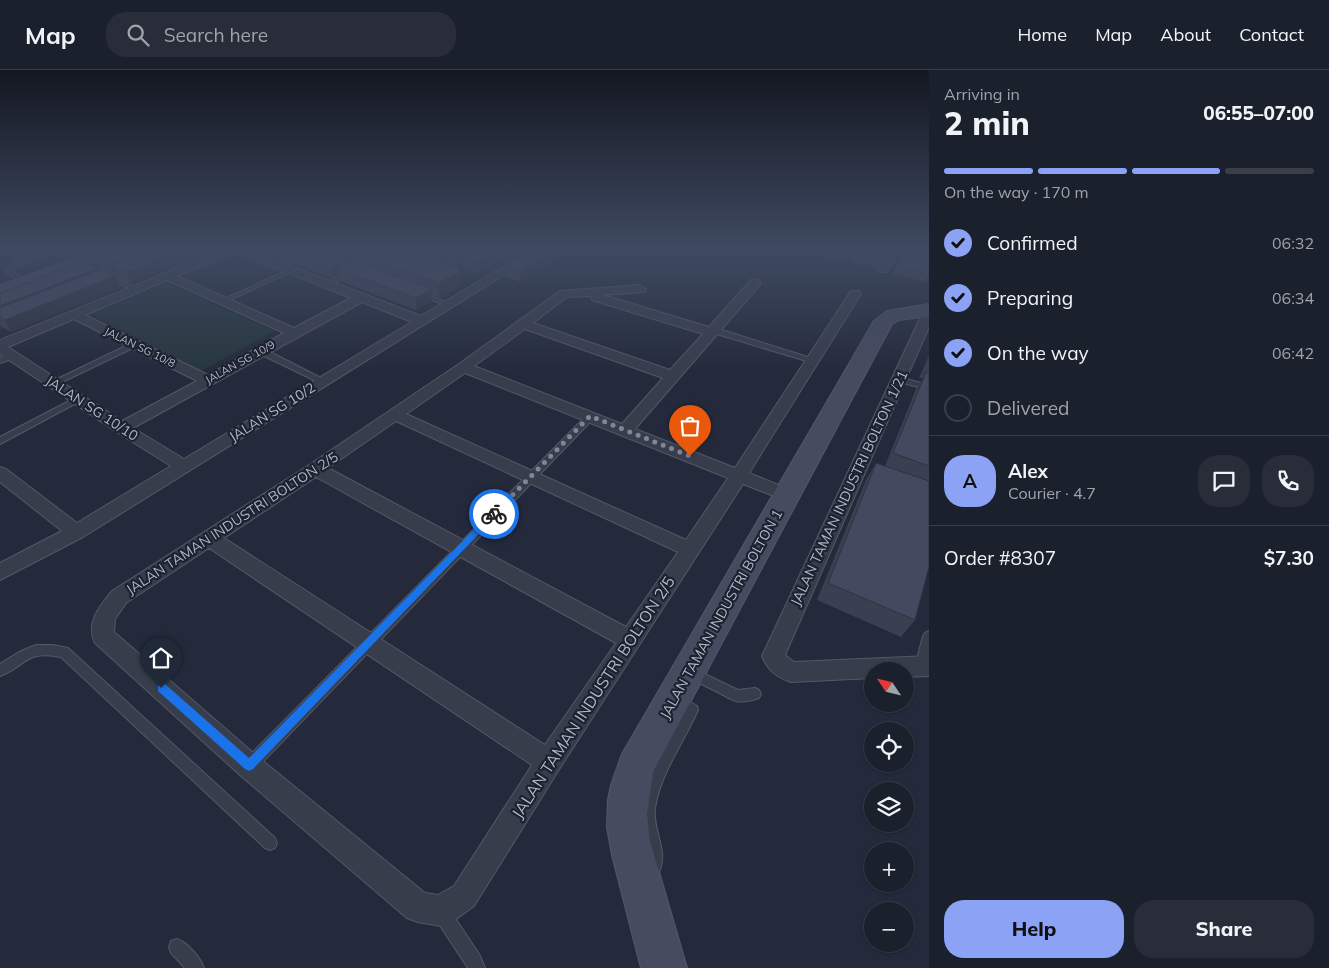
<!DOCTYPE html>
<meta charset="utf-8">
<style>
:root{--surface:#1b202d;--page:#282d39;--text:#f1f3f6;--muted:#a0a3aa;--line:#393e49;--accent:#8ba2f5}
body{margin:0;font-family:Mulish,sans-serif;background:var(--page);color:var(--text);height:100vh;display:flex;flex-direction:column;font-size:19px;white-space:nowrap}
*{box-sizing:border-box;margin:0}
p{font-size:16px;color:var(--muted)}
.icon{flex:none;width:28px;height:28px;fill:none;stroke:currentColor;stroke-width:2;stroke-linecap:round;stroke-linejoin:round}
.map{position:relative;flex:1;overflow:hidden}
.drawer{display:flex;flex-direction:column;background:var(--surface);width:400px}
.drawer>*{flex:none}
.needle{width:32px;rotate:305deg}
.fabs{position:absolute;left:864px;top:592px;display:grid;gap:10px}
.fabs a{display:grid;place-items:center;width:50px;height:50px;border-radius:50%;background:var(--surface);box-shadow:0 1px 4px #0004,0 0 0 1px var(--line);font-size:25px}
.pin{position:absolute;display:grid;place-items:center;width:42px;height:42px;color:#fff;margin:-51px -21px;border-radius:50% 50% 50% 0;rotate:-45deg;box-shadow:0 0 5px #0007}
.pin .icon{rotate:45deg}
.courier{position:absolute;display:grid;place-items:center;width:50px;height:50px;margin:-25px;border:4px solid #1a73e8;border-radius:50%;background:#fff;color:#222;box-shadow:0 1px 6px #0007}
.summary em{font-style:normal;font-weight:800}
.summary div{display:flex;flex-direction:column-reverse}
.summary{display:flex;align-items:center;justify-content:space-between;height:85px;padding:0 15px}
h1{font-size:32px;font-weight:800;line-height:38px}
.bar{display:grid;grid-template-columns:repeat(4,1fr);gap:8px 5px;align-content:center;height:60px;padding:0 15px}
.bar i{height:6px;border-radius:4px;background:var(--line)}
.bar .on{background:var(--accent)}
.bar p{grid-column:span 4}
.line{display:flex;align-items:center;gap:12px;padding:0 15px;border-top:1px solid var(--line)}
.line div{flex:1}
.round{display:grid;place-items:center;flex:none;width:52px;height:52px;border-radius:20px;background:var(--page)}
ol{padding:0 15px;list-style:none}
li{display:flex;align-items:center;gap:15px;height:55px}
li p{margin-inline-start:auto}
li .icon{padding:5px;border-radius:50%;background:var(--accent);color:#111;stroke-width:4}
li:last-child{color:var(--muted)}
li i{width:28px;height:28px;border:2px solid var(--line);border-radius:50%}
.primary-button{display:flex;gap:10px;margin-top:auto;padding:10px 15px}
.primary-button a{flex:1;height:58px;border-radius:20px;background:var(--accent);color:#111;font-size:20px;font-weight:800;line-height:58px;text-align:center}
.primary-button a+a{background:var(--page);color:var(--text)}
header{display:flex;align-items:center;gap:30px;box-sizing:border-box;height:70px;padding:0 25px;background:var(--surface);border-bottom:1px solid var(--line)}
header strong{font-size:24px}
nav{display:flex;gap:28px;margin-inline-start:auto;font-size:18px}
.search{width:350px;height:45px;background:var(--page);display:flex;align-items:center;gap:12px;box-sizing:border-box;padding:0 18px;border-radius:20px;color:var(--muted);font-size:19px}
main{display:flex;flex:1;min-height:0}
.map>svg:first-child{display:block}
.green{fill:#26363d}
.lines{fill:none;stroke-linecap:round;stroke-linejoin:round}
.lane-casing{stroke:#535867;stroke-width:2}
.street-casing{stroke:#535867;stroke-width:2}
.secondary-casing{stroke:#535867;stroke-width:2}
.lane{fill:#383d4c;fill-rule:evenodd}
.street{fill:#383d4c;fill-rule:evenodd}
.secondary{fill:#464b5f;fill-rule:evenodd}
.wall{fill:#3a3f51}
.shaded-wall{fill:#2f3342}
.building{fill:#43495e;stroke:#2f3342}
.route{fill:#1a73e8}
.done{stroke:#818696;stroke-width:5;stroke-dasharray:0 9}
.labels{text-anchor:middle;stroke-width:4.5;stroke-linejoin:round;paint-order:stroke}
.far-street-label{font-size:11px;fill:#b3b8c7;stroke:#1d2231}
.street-label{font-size:14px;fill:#b3b8c7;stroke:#1d2231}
.near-street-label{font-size:16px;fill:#b3b8c7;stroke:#1d2231}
</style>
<header>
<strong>Map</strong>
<div class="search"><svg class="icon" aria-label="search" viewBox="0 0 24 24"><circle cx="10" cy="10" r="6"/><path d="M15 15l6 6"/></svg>Search here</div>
<nav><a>Home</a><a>Map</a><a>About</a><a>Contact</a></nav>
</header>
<main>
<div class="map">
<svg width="929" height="898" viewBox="0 0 929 898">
<rect width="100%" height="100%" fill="#242a3c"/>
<path class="green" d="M165,213L275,261L201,301L91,244Z"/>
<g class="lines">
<defs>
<path id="lane" d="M22,178H28L18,192L61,178H69L14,197L12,201L28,211V213L26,214L5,202Z
M509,178H518L535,184L532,186Z
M301,183L306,184L280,196L275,195Z
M290,199L295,200L225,232L220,231Z
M351,199L354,201L353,202L329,215L324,214Z
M106,204L137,218L138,219L133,220L104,207V205Z
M418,223H422L451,234L446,235L418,225Z
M710,258H716L817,290L813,292H810L710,262Z
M132,273L139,275L56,315H50L49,313Z
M258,279H264L327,311L326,313H320L258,283Z
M11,284H14V288L0,293V288Z
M896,307H899L929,315V320L896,311Z
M75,328H81L82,330L0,374V367Z
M590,344L594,347L593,349L254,701L249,703L244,701L242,696L244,691L587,345Z
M929,561V590L925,601L921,602L917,601L915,597L923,566L925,563Z
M36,575H53L68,578L275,768L277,773L275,778L270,780L265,778L61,587C24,580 27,596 0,606V594L19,582Z
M692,598L738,620L755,618L759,620L761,624L759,628C752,631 740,633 733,630L688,607L686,603L688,599Z
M676,624L697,636L698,640C684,672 661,702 655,738C652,760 669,780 659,802L648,807L643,804L640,799L643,794L647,792V789C647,774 641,761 640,746C639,715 669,669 684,642L671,634L670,630L671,626Z
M441,834L447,836L479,884L485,898H468L435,848L433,842L435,836Z
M177,869C188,873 200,887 204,898H185L171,883L169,877L171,871Z"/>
<path id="street" d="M227,178H244L421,246L535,178H547L83,467L0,510V493L62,461L0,412V397L6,399L77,453L171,396L115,361L0,284V270ZM236,182L351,228L294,258L177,206ZM167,210L284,263L208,305L85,245ZM362,232L412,252L184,389L133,358ZM74,249L197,311L122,351L8,277Z
M443,178H456L426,196L422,197L416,194Z
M795,178H809L808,180L800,181Z
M890,178H900L887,202H879L877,200Z
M755,209L759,210L761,213L759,216L635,359L735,398L851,221H859L861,224L749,403L793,421L796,425L793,429L787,431L743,414L558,701L474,836L452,852L441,856L418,852L407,848L240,705L95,573C85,553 100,536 112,521L309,395L459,294L560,221L640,215L646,219L644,222L603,225L709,257L751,210ZM591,226L592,230L703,264L670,300L533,253L567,227ZM525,259L663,308L622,354L474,296ZM465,303L728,408L686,470L406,344ZM396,351L678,482L626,557L328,398ZM316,407L616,573L545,675L224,468ZM209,478L532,695L454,816L438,825L425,823L258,687L114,562L115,549L126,533Z
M929,238V257L785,585L794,592L929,586V606L905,607V601H872V608L791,612C776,607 768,600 762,586L923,242Z"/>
<path id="secondary" d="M105,178H128L126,181L0,226V215Z
M929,234V246L899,250L892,254L653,702L647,744L650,771L687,898H641L612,785L607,757L608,730L611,715L622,684L874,251L887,241Z"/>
</defs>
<use href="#lane" class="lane-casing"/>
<use href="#street" class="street-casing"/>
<use href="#secondary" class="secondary-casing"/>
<use href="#lane" class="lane"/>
<use href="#street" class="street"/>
<use href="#secondary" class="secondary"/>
</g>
<path class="wall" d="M32,178H55L39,183L33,181Z
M252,178H396L442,193V182L450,178H516L515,181L479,204L463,200V195L457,198L462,200V215L439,229L432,226V231L416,240L340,211L339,205L333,208L290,192V188L285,190Z
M536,178H570V179L520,212L506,207L507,196Z
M817,178H851L842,191L814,184Z
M890,178L879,198L850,191L853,184Z
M215,179L130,214L116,207L120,218L11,262L0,256V223L99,198V200L95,188Z
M896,197L929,204L925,212L892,204Z
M929,285V497L915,550L901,567L817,530L866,410L876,393L885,396L916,319L923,308H919Z"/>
<path class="shaded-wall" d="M37,178H55L39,183Z
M152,178H184L111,195L115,205L114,206L109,194Z
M187,178H214L215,179L130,214L126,202Z
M285,178H301L288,181L290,188L285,190L282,179Z
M345,178H367L346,180L349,200L338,199L339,205L333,208L331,197L343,191L341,179Z
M473,178H492L463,188V195L457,198V187Z
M503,178H516L515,181L479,204V193Z
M556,178H570V179L520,212L521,200Z
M849,178H851L842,191L845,183Z
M889,178H890L879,198L882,190Z
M99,198L103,210L0,247V236Z
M462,200V215L439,229V213Z
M115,206L120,218L11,262L5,250Z
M432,219V231L416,240V228Z"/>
<path class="building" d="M122,178H152L109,194L95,188Z
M157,178H187L126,202L111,195Z
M295,178H317L348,189L331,197L288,181Z
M351,178H396L462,200L439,213L346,180Z
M450,178H473L457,187L442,182Z
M480,178H503L479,193L463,188Z
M536,178H556L521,200L507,196Z
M823,178H849L845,183Z
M857,178H889L882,190L853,184Z
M906,178H929V204L896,197Z
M355,191L432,219L416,228L338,199Z
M85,192L99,198L0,236V223Z
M101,199L115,206L5,250L0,247V238Z
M926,302L929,303V396L893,383Z
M876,393L929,411V497L915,550L828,513Z"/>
<linearGradient id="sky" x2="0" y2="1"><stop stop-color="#141721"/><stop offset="0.59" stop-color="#3f4a61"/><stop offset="1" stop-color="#3f4a61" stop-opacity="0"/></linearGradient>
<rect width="929" height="304" fill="url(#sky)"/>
<path class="route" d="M491,442H496L498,444L253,699L249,701L245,699L158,621V614H165L249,688Z"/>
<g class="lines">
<path class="done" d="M494,444L590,346L690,386"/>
</g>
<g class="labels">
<g class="far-street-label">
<text transform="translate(140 277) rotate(26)" y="4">JALAN SG 10/8</text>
<text transform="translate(240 292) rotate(-29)" y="4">JALAN SG 10/9</text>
</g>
<g class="street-label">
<text transform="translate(92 338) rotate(33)" y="5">JALAN SG 10/10</text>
<text transform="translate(272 342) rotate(-32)" y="5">JALAN SG 10/2</text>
<text transform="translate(849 418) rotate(-65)" y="5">JALAN TAMAN INDUSTRI BOLTON 1/21</text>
<text transform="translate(232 453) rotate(-33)" y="5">JALAN TAMAN INDUSTRI BOLTON 2/5</text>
<text transform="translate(721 544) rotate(-61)" y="5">JALAN TAMAN INDUSTRI BOLTON 1</text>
</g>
<g class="near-street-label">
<text transform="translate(593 627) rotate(-57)" y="6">JALAN TAMAN INDUSTRI BOLTON 2/5</text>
</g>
</g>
</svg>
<div class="fabs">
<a><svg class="needle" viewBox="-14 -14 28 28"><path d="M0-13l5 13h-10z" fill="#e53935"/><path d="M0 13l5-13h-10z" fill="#a0a3aa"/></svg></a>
<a><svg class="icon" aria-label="locate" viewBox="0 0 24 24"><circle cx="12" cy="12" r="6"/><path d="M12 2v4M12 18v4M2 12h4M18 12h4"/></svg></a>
<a><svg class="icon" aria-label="layers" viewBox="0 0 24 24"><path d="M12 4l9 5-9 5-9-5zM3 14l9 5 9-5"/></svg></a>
<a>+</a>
<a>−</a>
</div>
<div class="pin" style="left:690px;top:386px;background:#ea580c"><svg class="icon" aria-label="bag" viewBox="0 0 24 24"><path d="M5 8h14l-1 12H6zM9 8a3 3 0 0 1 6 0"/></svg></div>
<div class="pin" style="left:161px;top:618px;background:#1f2937"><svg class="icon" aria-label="home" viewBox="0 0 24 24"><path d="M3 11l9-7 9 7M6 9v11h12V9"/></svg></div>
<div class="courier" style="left:494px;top:444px"><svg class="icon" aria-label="bike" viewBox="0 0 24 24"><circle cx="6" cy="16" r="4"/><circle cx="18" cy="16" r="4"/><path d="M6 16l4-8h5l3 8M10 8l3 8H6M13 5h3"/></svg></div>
</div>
<section class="drawer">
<div class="summary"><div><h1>2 min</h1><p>Arriving in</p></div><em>06:55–07:00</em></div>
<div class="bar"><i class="on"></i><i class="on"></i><i class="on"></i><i></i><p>On the way · 170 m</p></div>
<ol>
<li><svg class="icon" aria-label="check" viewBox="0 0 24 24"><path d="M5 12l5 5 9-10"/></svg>Confirmed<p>06:32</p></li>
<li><svg class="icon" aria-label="check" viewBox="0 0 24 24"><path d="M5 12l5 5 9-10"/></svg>Preparing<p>06:34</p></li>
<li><svg class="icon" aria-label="check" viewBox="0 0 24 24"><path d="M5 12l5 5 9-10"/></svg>On the way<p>06:42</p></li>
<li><i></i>Delivered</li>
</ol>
<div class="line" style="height:90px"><b class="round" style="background:var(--accent);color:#111">A</b><div><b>Alex</b><p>Courier · 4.7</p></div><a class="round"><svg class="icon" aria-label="chat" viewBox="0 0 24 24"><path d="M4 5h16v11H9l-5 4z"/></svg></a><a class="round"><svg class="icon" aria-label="phone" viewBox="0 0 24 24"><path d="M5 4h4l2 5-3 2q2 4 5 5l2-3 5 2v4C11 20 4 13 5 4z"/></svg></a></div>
<div class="line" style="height:65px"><div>Order #8307</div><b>$7.30</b></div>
<div class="primary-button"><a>Help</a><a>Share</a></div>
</section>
</main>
